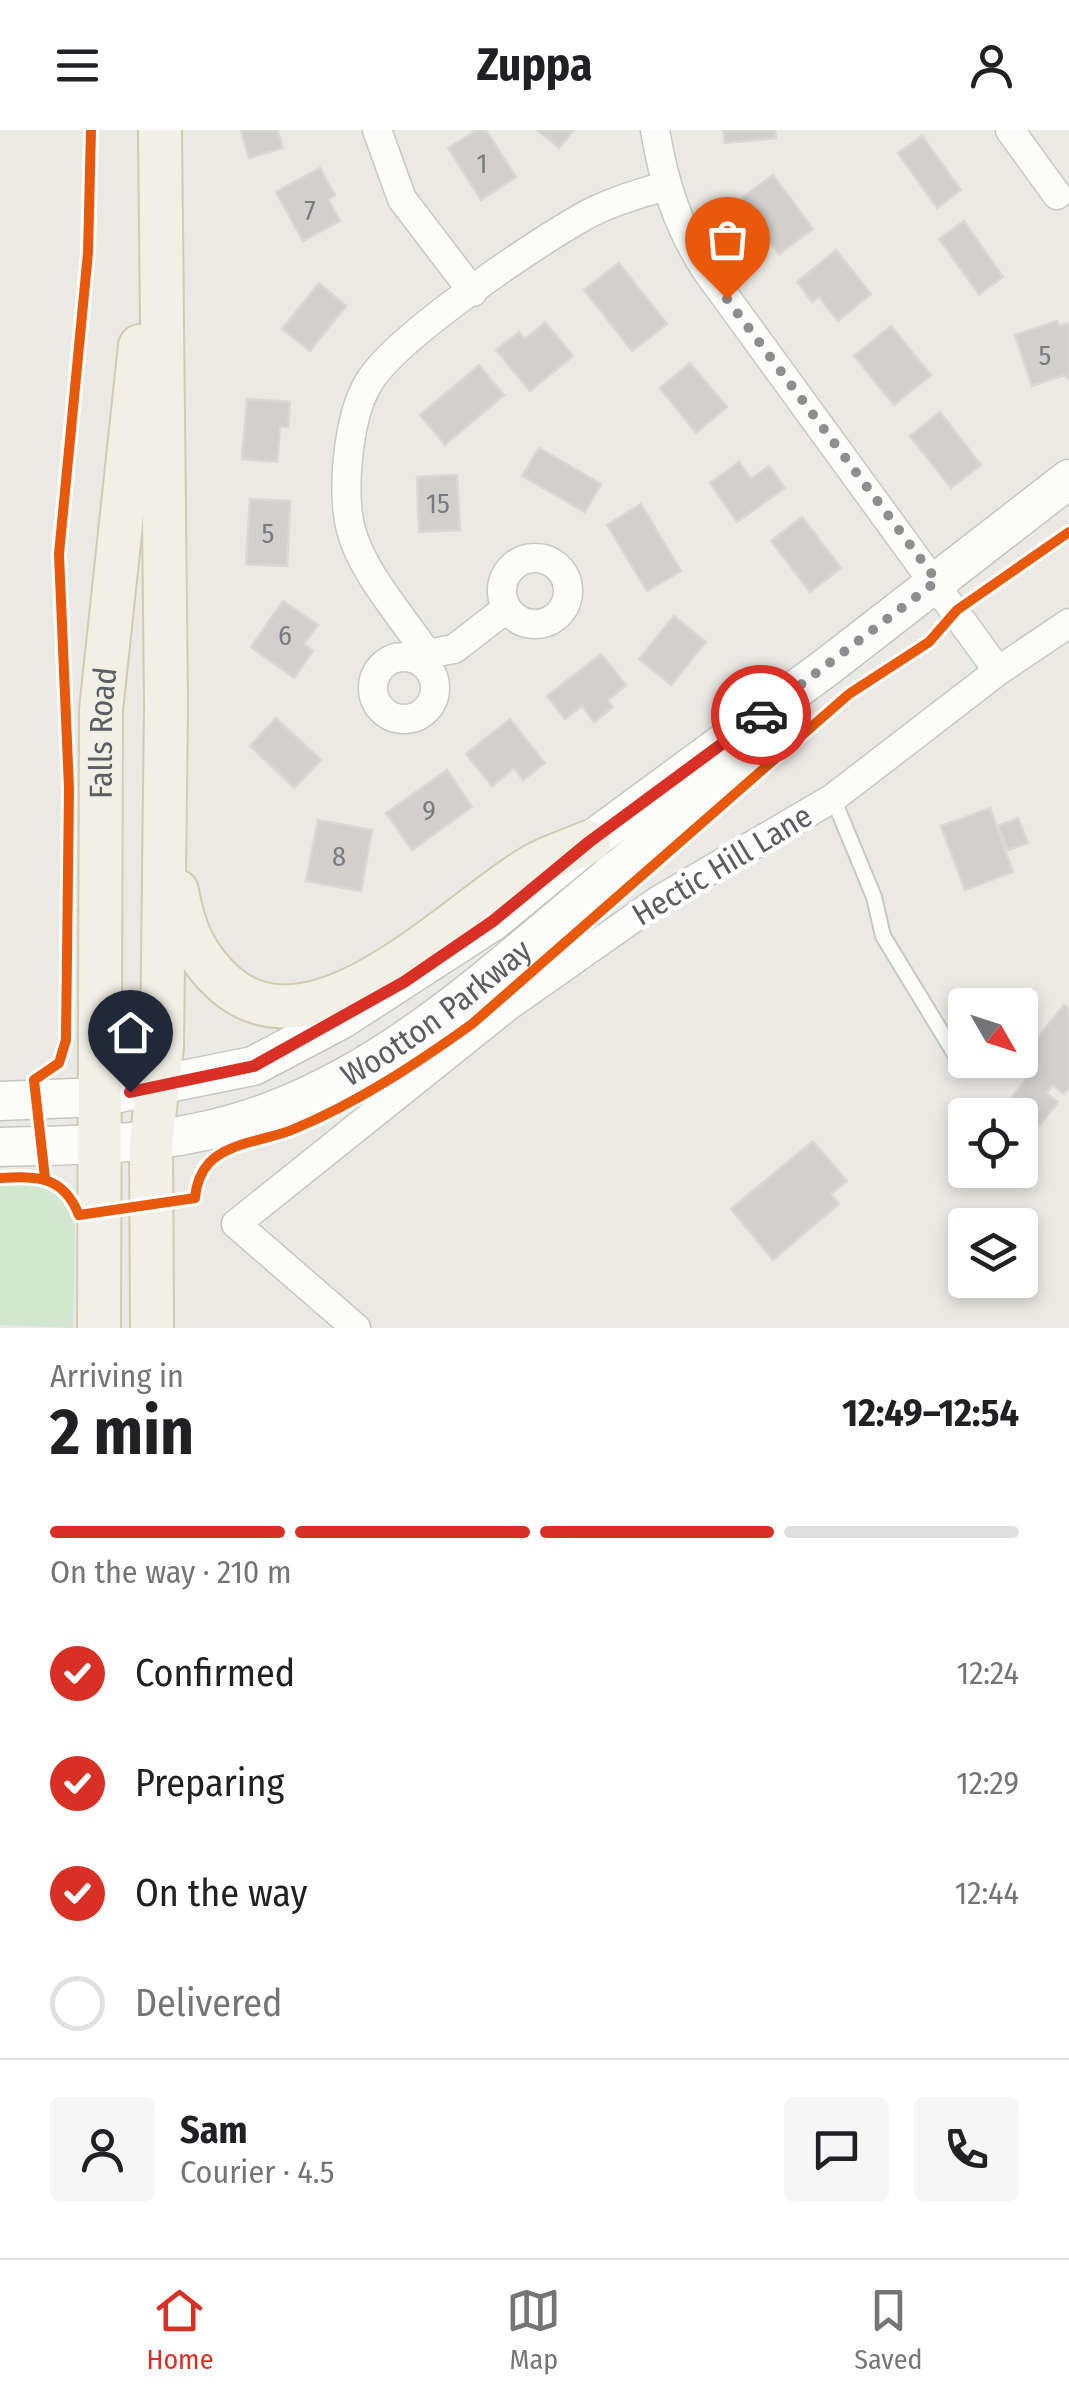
<!DOCTYPE html>
<meta charset="utf-8">
<style>
:root{--surface:#fff;--page:#f6f6f6;--text:#202124;--muted:#757577;--line:#e0e0e0;--accent:#d93025}
body{margin:0;font-family:"Fira Sans Condensed",sans-serif;background:var(--page);color:var(--text);height:100vh;display:flex;flex-direction:column;font-size:38px;white-space:nowrap}
*{box-sizing:border-box;margin:0}
p{font-size:32px;color:var(--muted)}
.icon{flex:none;width:55px;height:55px;fill:none;stroke:currentColor;stroke-width:2;stroke-linecap:round;stroke-linejoin:round}
.map{position:relative;height:1198px;overflow:hidden}
.side{display:flex;flex-direction:column;background:var(--surface);flex:1}
.side>*{flex:none}
.needle{width:65px;rotate:129deg}
.fabs{position:absolute;left:948px;top:858px;display:grid;gap:20px}
.fabs a{display:grid;place-items:center;width:90px;height:90px;border-radius:10px;background:var(--surface);box-shadow:0 5px 15px #0003;font-size:50px}
.pin{position:absolute;display:grid;place-items:center;width:85px;height:85px;color:#fff;margin:-102px -42px;border-radius:50% 50% 50% 0;rotate:-45deg;box-shadow:0 0 10px #0007}
.pin .icon{rotate:45deg}
.courier{position:absolute;display:grid;place-items:center;width:100px;height:100px;margin:-50px;border:8px solid #d93025;border-radius:50%;background:#fff;color:#222;box-shadow:0 2px 12px #0007}
.summary em{font-style:normal;font-weight:700}
.summary div{display:flex;flex-direction:column-reverse}
.summary{display:flex;align-items:center;justify-content:space-between;height:170px;padding:0 50px}
h1{font-size:65px;font-weight:700;line-height:75px}
.bar{display:grid;grid-template-columns:repeat(4,1fr);gap:15px 10px;align-content:center;height:120px;padding:0 50px}
.bar i{height:12px;border-radius:8px;background:var(--line)}
.bar .current{background:var(--accent)}
.bar p{grid-column:span 4}
.line{display:flex;align-items:center;gap:25px;padding:0 50px;border-top:2px solid var(--line)}
.line div{flex:1}
.round{display:grid;place-items:center;flex:none;width:105px;height:105px;border-radius:10px;background:var(--page)}
ol{padding:0 50px;list-style:none}
li{display:flex;align-items:center;gap:30px;height:110px}
li p{margin-inline-start:auto}
li .icon{padding:10px;border-radius:50%;background:var(--accent);color:#fff;stroke-width:4}
li:last-child{color:var(--muted)}
li i{width:55px;height:55px;border:5px solid var(--line);border-radius:50%}
header{display:flex;justify-content:space-between;align-items:center;height:130px;padding:0 50px;background:var(--surface);font-size:45px;font-weight:700}
.dock{display:flex;justify-content:space-around;align-items:center;height:140px;border-top:2px solid var(--line);background:var(--surface);font-size:28px;color:var(--muted)}
.dock a{display:grid;justify-items:center;gap:5px}
.dock .current{color:var(--accent)}
.map>svg:first-child{display:block}
.green{fill:#d2e6d0}
.building{fill:#d1d0cd;stroke:#d9d8d4;stroke-width:2.5}
.lines{fill:none;stroke-linecap:round;stroke-linejoin:round}
.lane-casing{stroke:#c7c7c6;stroke-width:18}
.street-casing{stroke:#c7c7c6;stroke-width:31}
.secondary-casing{stroke:#c5c6c4;stroke-width:41}
.primary-casing{stroke:#d2cab2;stroke-width:46}
.lane{stroke:#fcfcfb;stroke-width:14}
.street{stroke:#fcfcfb;stroke-width:28}
.secondary{stroke:#fcfcfb;stroke-width:38}
.primary{stroke:#f2f0e6;stroke-width:42}
.cycleway-casing{stroke:#fff;stroke-width:16}
.cycleway{stroke:#e8590c;stroke-width:10}
.done{stroke:#8c8e90;stroke-width:10;stroke-dasharray:0 18}
.route{stroke:#d93025;stroke-width:12}
.labels{text-anchor:middle;stroke-width:9;stroke-linejoin:round;paint-order:stroke}
.number-label{font-size:28px;fill:#797b7e}
.street-label{font-size:32px;fill:#5a5d62;stroke:#fff}
</style>
<header><svg class="icon" aria-label="menu" viewBox="0 0 24 24"><path d="M4 6h16M4 12h16M4 18h16"/></svg>Zuppa<svg class="icon" aria-label="person" viewBox="0 0 24 24"><circle cx="12" cy="8" r="4"/><path d="M4 21q1-7 8-7t8 7"/></svg></header>
<div class="map">
<svg width="1069" height="1198" viewBox="0 0 1069 1198">
<rect width="100%" height="100%" fill="#eae9e4"/>
<path class="green" d="M37,1052L64,1066L75,1097L73,1198L0,1195V1053Z"/>
<path class="building" d="M241,0H277L283,18L249,28Z
M477,0H486L516,47L481,70L448,18Z
M537,0H574L559,18Z
M723,0H775L776,8L725,13Z
M922,6L961,60L937,78L898,23Z
M320,38L335,65L328,69L340,91L303,111L276,62Z
M773,45L813,99L779,124L739,70Z
M964,91L1003,147L979,164L939,109Z
M836,120L871,164L838,191L819,167L812,172L797,152Z
M619,133L667,194L632,221L584,160Z
M319,153L346,176L310,221L282,199Z
M1057,191L1059,196L1069,193V250L1064,245L1032,256L1015,205Z
M545,192L573,226L530,261L496,220L519,202L525,209Z
M891,196L931,245L894,275L854,226Z
M690,233L727,277L696,303L660,258Z
M479,235L504,265L445,315L420,285Z
M247,269L290,272L288,297H280L277,332L242,329Z
M940,282L981,335L951,358L910,306Z
M539,318L601,354L585,382L522,346Z
M739,332L751,349L769,336L785,358L737,392L710,353Z
M457,345L460,400L419,402L417,347Z
M250,369L290,371L287,436L246,434Z
M641,374L681,441L647,461L607,395Z
M802,387L841,438L810,462L771,411Z
M283,471L318,495L304,514L313,521L294,548L251,517Z
M674,486L706,512L671,555L639,529Z
M601,524L626,555L608,570L613,577L594,592L582,576L565,589L547,566Z
M276,588L321,630L294,658L250,616Z
M510,589L545,633L523,650L514,638L492,656L466,624Z
M447,640L472,677L412,720L386,683Z
M990,678L1013,742L965,760L941,696Z
M1018,688L1028,713L1008,720L998,696Z
M318,690L372,700L361,761L306,751Z
M1064,875L1069,879V958L1064,964L1053,955L1046,963L1058,972L1040,995L1009,971L1030,944L1017,934Z
M813,1011L847,1051L831,1064L839,1074L773,1130L731,1079Z"/>
<g class="lines">
<defs>
<path id="lane" d="M833,668L874,767L883,806L956,926"/>
<path id="street" d="M377,0L402,69L473,162
M655,0C664,53 677,95 706,140L998,541
M1010,0L1057,65
M502 461a33 33 0 1 1 66 0a33 33 0 1 1-66 0Z
M507,478L454,519L427,524C402,486 363,444 351,400C341,361 348,286 369,252C396,207 531,117 579,89C606,73 635,65 665,56
M373 558a31 31 0 1 1 62 0a31 31 0 1 1-62 0Z
M356,1198L236,1094L507,877L659,770L833,668L998,541L1069,493"/>
<g id="secondary">
<path d="M0,971L99,967L253,936L342,889L493,791L589,712L828,536L1069,349"/>
<path id="s1" d="M0,1017C98,1014 175,1017 269,982C391,937 490,846 588,764C657,707 726,653 785,586"/>
</g>
<g id="primary">
<path d="M177,761C184,800 195,827 225,854C316,933 456,781 533,736C550,726 571,720 589,712"/>
<path id="s2" d="M99,1198L101,580L140,216"/>
<path d="M152,1198L151,1014L162,917L166,575L160,0"/>
</g>
</defs>
<use href="#lane" class="lane-casing"/>
<use href="#street" class="street-casing"/>
<use href="#secondary" class="secondary-casing"/>
<use href="#primary" class="primary-casing"/>
<use href="#lane" class="lane"/>
<use href="#street" class="street"/>
<use href="#secondary" class="secondary"/>
<use href="#primary" class="primary"/>
<defs>
<path id="cycleway" d="M0,1048C39,1046 63,1046 79,1085L195,1068C196,1056 200,1043 209,1033C228,1012 269,1010 294,999C357,973 416,934 472,894L849,564L929,512L957,480L1069,402
M45,1048L34,950L59,933L66,910L69,658L59,424L88,123L91,0"/>
</defs>
<use href="#cycleway" class="cycleway-casing"/>
<use href="#cycleway" class="cycleway"/>
</g>
<g class="lines">
<path class="done" d="M727,169L937,451L761,585"/>
<path class="route" d="M130,962L254,936L404,852L493,791L589,712L761,585"/>
</g>
<g class="labels">
<g class="number-label">
<text x="482" y="43">1</text>
<text x="310" y="90">7</text>
<text x="1045" y="235">5</text>
<text x="438" y="383">15</text>
<text x="268" y="413">5</text>
<text x="285" y="515">6</text>
<text x="429" y="690">9</text>
<text x="339" y="736">8</text>
</g>
<g class="street-label">
<text dy="11" stroke="none"><textPath href="#s2" startOffset="595">Falls Road</textPath></text>
<text transform="translate(722 735) rotate(-31)" y="11">Hectic Hill Lane</text>
<text dy="11" stroke="none"><textPath href="#s1" startOffset="468">Wootton Parkway</textPath></text>
</g>
</g>
</svg>
<div class="fabs">
<a><svg class="needle" viewBox="-14 -14 28 28"><path d="M0-13l5 13h-10z" fill="#e53935"/><path d="M0 13l5-13h-10z" fill="#757577"/></svg></a>
<a><svg class="icon" aria-label="locate" viewBox="0 0 24 24"><circle cx="12" cy="12" r="6"/><path d="M12 2v4M12 18v4M2 12h4M18 12h4"/></svg></a>
<a><svg class="icon" aria-label="layers" viewBox="0 0 24 24"><path d="M12 4l9 5-9 5-9-5zM3 14l9 5 9-5"/></svg></a>
</div>
<div class="pin" style="left:727px;top:169px;background:#ea580c"><svg class="icon" aria-label="bag" viewBox="0 0 24 24"><path d="M5 8h14l-1 12H6zM9 8a3 3 0 0 1 6 0"/></svg></div>
<div class="pin" style="left:130px;top:962px;background:#1f2937"><svg class="icon" aria-label="home" viewBox="0 0 24 24"><path d="M3 11l9-7 9 7M6 9v11h12V9"/></svg></div>
<div class="courier" style="left:761px;top:585px"><svg class="icon" aria-label="car" viewBox="0 0 24 24"><path d="M5 17H2v-5l4-1 3-4h7l3 4 3 1v5h-3M9 17h6M6 11h13"/><circle cx="7" cy="17" r="2"/><circle cx="17" cy="17" r="2"/></svg></div>
</div>
<section class="side">
<div class="summary"><div><h1>2 min</h1><p>Arriving in</p></div><em>12:49–12:54</em></div>
<div class="bar"><i class="current"></i><i class="current"></i><i class="current"></i><i></i><p>On the way · 210 m</p></div>
<ol>
<li><svg class="icon" aria-label="check" viewBox="0 0 24 24"><path d="M5 12l5 5 9-10"/></svg>Confirmed<p>12:24</p></li>
<li><svg class="icon" aria-label="check" viewBox="0 0 24 24"><path d="M5 12l5 5 9-10"/></svg>Preparing<p>12:29</p></li>
<li><svg class="icon" aria-label="check" viewBox="0 0 24 24"><path d="M5 12l5 5 9-10"/></svg>On the way<p>12:44</p></li>
<li><i></i>Delivered</li>
</ol>
<div class="line" style="height:180px"><a class="round"><svg class="icon" aria-label="person" viewBox="0 0 24 24"><circle cx="12" cy="8" r="4"/><path d="M4 21q1-7 8-7t8 7"/></svg></a><div><b>Sam</b><p>Courier · 4.5</p></div><a class="round"><svg class="icon" aria-label="chat" viewBox="0 0 24 24"><path d="M4 5h16v11H9l-5 4z"/></svg></a><a class="round"><svg class="icon" aria-label="phone" viewBox="0 0 24 24"><path d="M5 4h4l2 5-3 2q2 4 5 5l2-3 5 2v4C11 20 4 13 5 4z"/></svg></a></div>
</section>
<nav class="dock">
<a class="current"><svg class="icon" aria-label="home" viewBox="0 0 24 24"><path d="M3 11l9-7 9 7M6 9v11h12V9"/></svg>Home</a>
<a><svg class="icon" aria-label="map" viewBox="0 0 24 24"><path d="M3 6l6-2 6 2 6-2v14l-6 2-6-2-6 2zM9 4v14M15 6v14"/></svg>Map</a>
<a><svg class="icon" aria-label="saved" viewBox="0 0 24 24"><path d="M7 4h10v16l-5-4-5 4z"/></svg>Saved</a>
</nav>
